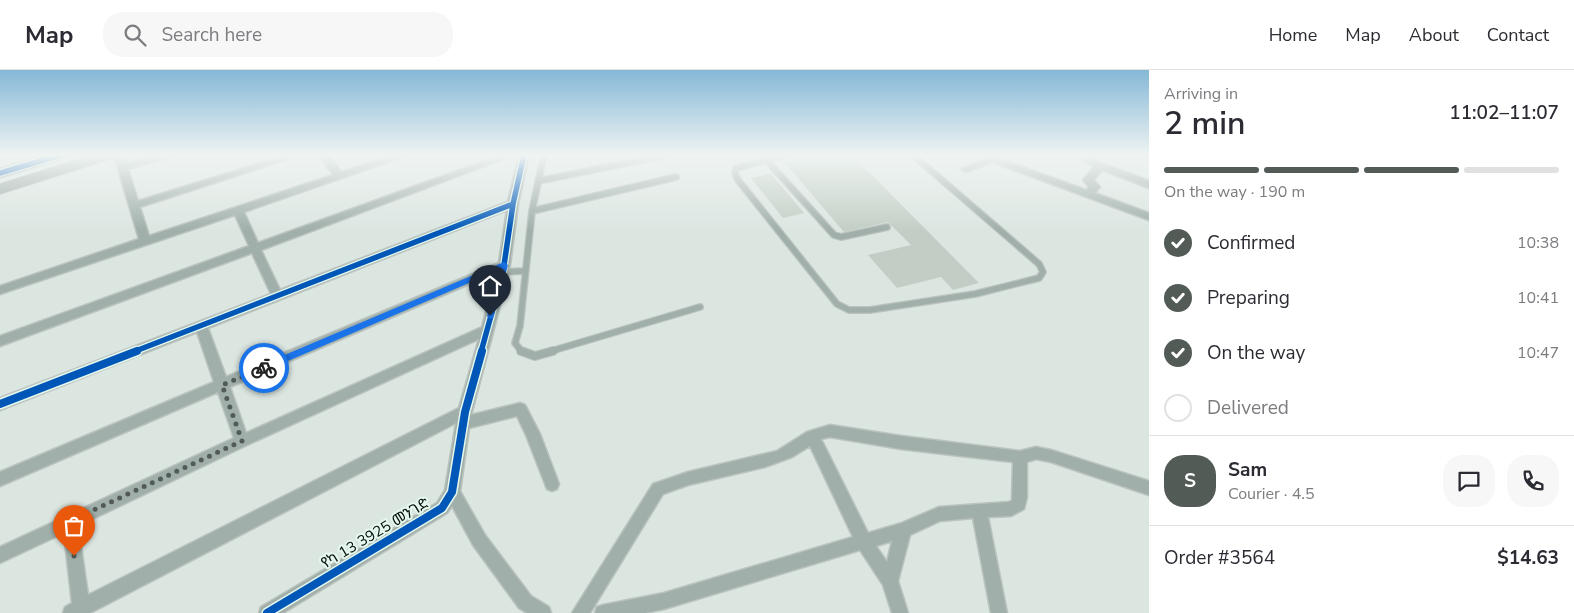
<!DOCTYPE html>
<meta charset="utf-8">
<style>
:root{--surface:#fff;--page:#f7f7f7;--text:#2b2b33;--muted:#7c7c81;--line:#e1e1e2;--accent:#535b57}
body{margin:0;font-family:"Nunito Sans","Noto Sans Ethiopic",sans-serif;background:var(--page);color:var(--text);height:100vh;display:flex;flex-direction:column;font-size:19px;white-space:nowrap}
*{box-sizing:border-box;margin:0}
p{font-size:16px;color:var(--muted)}
.icon{flex:none;width:28px;height:28px;fill:none;stroke:currentColor;stroke-width:2;stroke-linecap:round;stroke-linejoin:round}
.map{position:relative;flex:1;overflow:hidden}
.sheet{display:flex;flex-direction:column;background:var(--surface);width:425px}
.sheet>*{flex:none}
.pin{position:absolute;display:grid;place-items:center;width:42px;height:42px;color:#fff;margin:-51px -21px;border-radius:50% 50% 50% 0;rotate:-45deg;box-shadow:0 0 5px #0007}
.pin .icon{rotate:45deg}
.courier{position:absolute;display:grid;place-items:center;width:50px;height:50px;margin:-25px;border:4px solid #1a73e8;border-radius:50%;background:#fff;color:#222;box-shadow:0 1px 6px #0007}
.headline em{font-style:normal;font-weight:600}
.headline div{display:flex;flex-direction:column-reverse}
.headline{display:flex;align-items:center;justify-content:space-between;height:85px;padding:0 15px}
h1{font-size:32px;font-weight:600;line-height:38px}
.bar{display:grid;grid-template-columns:repeat(4,1fr);gap:8px 5px;align-content:center;height:60px;padding:0 15px}
.bar i{height:6px;border-radius:4px;background:var(--line)}
.bar .active{background:var(--accent)}
.bar p{grid-column:span 4}
.line{display:flex;align-items:center;gap:12px;padding:0 15px;border-top:1px solid var(--line)}
.line div{flex:1}
.round{display:grid;place-items:center;flex:none;width:52px;height:52px;border-radius:20px;background:var(--page)}
ol{padding:0 15px;list-style:none}
li{display:flex;align-items:center;gap:15px;height:55px}
li p{margin-inline-start:auto}
li .icon{padding:5px;border-radius:50%;background:var(--accent);color:#fff;stroke-width:4}
li:last-child{color:var(--muted)}
li i{width:28px;height:28px;border:2px solid var(--line);border-radius:50%}
header{display:flex;align-items:center;gap:30px;box-sizing:border-box;height:70px;padding:0 25px;background:var(--surface);border-bottom:1px solid var(--line)}
header strong{font-size:24px}
nav{display:flex;gap:28px;margin-inline-start:auto;font-size:18px}
.search{width:350px;height:45px;background:var(--page);display:flex;align-items:center;gap:12px;box-sizing:border-box;padding:0 18px;border-radius:20px;color:var(--muted);font-size:19px}
main{display:flex;flex:1;min-height:0}
.map>svg:first-child{display:block}
.building{fill:#c2cec5}
.lines{fill:none;stroke-linecap:round;stroke-linejoin:round}
.service-far1-casing{stroke:#bbc3bf;stroke-width:8}
.service-casing{stroke:#bbc3bf;stroke-width:10}
.minor-casing{stroke:#bbc3bf;stroke-width:3}
.primary-casing{stroke:#bbc3bf;stroke-width:2}
.service-far1{stroke:#a0afaa;stroke-width:5.5}
.service{stroke:#a0afaa;stroke-width:8}
.minor{fill:#a0afaa;fill-rule:evenodd}
.primary{fill:#98a7a3;fill-rule:evenodd}
.tram{stroke:#9ea9a5;stroke-width:1}
.cycleway-far1-casing{stroke:#e5f8ee;stroke-width:8}
.cycleway-casing{stroke:#e5f8ee;stroke-width:11}
.cycleway-far1{stroke:#0057b8;stroke-width:5.5}
.cycleway{stroke:#0057b8;stroke-width:8}
.route{fill:#1a73e8}
.done{stroke:#535b57;stroke-width:5;stroke-dasharray:0 9}
.labels{text-anchor:middle;stroke-width:4;stroke-linejoin:round;paint-order:stroke}
.street-label{font-size:15px;fill:#09100d;stroke:#e5f8ee}
</style>
<header>
<strong>Map</strong>
<div class="search"><svg class="icon" aria-label="search" viewBox="0 0 24 24"><circle cx="10" cy="10" r="6"/><path d="M15 15l6 6"/></svg>Search here</div>
<nav><a>Home</a><a>Map</a><a>About</a><a>Contact</a></nav>
</header>
<main>
<div class="map">
<svg width="1149" height="543" viewBox="0 0 1149 543">
<rect width="100%" height="100%" fill="#dce6e1"/>
<path class="building" d="M824,85H852L979,213L953,220L941,207L897,218L868,185L911,175L888,152L844,162L785,93Z
M771,104L804,143L783,148L751,108Z"/>
<g class="lines">
<defs>
<path id="service-far1" d="M762,85L834,165L841,167L887,157
M785,85L736,98L735,103L738,110L837,234L849,240H870L975,224L1039,208L1043,202L1039,194L913,85
M538,111L666,85
M532,141L676,107
M503,202L525,201
M522,282L515,273L520,256L532,141L544,85
M548,282L700,237"/>
<path id="service" d="M521,281L535,286L553,281"/>
<path id="minor" d="M114,85H124L127,93L157,85H172L170,87L128,99L138,131L286,85H300L140,137L149,166L333,105L319,85H329L341,102L394,85H408L244,142L258,173L501,85H514L261,180L280,220L508,132L519,85H529L518,134L509,202L471,345L520,333L525,335L540,364L559,414L557,419L552,421L547,419L526,365L517,346L469,358L460,421L485,465L531,526L549,537L551,543H527L519,538L473,475L452,436L447,443L283,543H259L261,537L437,433L445,420L456,353L90,543H63L65,537L72,533L64,463L0,493V477L234,368L218,322L0,416V402L214,312L197,262L0,340V328L271,224L252,183L0,276V266L249,176L235,145L0,224V216L139,169ZM507,140L499,193L226,307L208,258ZM497,202L482,257L246,363L230,317ZM479,269L459,338L88,525L78,456L247,375Z
M1085,85H1095L1092,89L1149,111V118L1102,100L1094,110L1100,117L1095,123L1149,143V150L992,92L966,102L961,99L992,86L1086,120L1089,117L1083,110L1094,97L1082,90Z
M830,355L901,366L1020,381L1036,377L1051,380L1149,411V425L1051,392L1036,389L1027,392V427L1024,439L1011,446L988,447L1007,543H991L973,448L940,451L910,465L898,511L908,543H892L883,515L860,480L664,539L645,543H595L597,537L603,535L664,523L853,467L810,376L792,387L765,397L688,415L663,424L590,543H572L653,414L688,402L777,381L807,362ZM830,367L901,379L1013,392L1012,430L1009,432L939,437L902,453L868,463L821,369ZM892,471L887,492L876,476Z"/>
<path id="primary" d="M45,85H68L65,88L0,108V98Z
M93,85H116L113,88L0,124V114Z"/>
</defs>
<use href="#service-far1" class="service-far1-casing"/>
<use href="#service" class="service-casing"/>
<use href="#minor" class="minor-casing"/>
<use href="#primary" class="primary-casing"/>
<use href="#service-far1" class="service-far1"/>
<use href="#service" class="service"/>
<use href="#minor" class="minor"/>
<use href="#primary" class="primary"/>
<path class="tram" d="M795,85L800,90
M0,114L92,85"/>
<defs>
<path id="cycleway-far1" d="M0,103L60,85
M133,282L513,134
M481,282L503,202L513,134L524,85"/>
<path id="cycleway" d="M0,334L137,281
M267,543L442,438L452,422L465,342L482,281"/>
</defs>
<use href="#cycleway-far1" class="cycleway-far1-casing"/>
<use href="#cycleway" class="cycleway-casing"/>
<use href="#cycleway-far1" class="cycleway-far1"/>
<use href="#cycleway" class="cycleway"/>
</g>
<linearGradient id="sky" x2="0" y2="1"><stop stop-color="#85b8d7"/><stop offset="0.53" stop-color="#eff4f2"/><stop offset="1" stop-color="#eff4f2" stop-opacity="0"/></linearGradient>
<rect width="1149" height="161" fill="url(#sky)"/>
<path class="route" d="M504,192L508,195L493,248L490,249L487,246L499,200L267,300H261L260,298L261,295Z"/>
<g class="lines">
<path class="done" d="M74,486L70,451L242,371L222,315L264,298"/>
</g>
<g class="labels">
<g class="street-label">
<text transform="translate(375 463) rotate(-31)" y="5">የካ 13 3925 መንገድ</text>
</g>
</g>
</svg>
<div class="pin" style="left:74px;top:486px;background:#ea580c"><svg class="icon" aria-label="bag" viewBox="0 0 24 24"><path d="M5 8h14l-1 12H6zM9 8a3 3 0 0 1 6 0"/></svg></div>
<div class="pin" style="left:490px;top:246px;background:#1f2937"><svg class="icon" aria-label="home" viewBox="0 0 24 24"><path d="M3 11l9-7 9 7M6 9v11h12V9"/></svg></div>
<div class="courier" style="left:264px;top:298px"><svg class="icon" aria-label="bike" viewBox="0 0 24 24"><circle cx="6" cy="16" r="4"/><circle cx="18" cy="16" r="4"/><path d="M6 16l4-8h5l3 8M10 8l3 8H6M13 5h3"/></svg></div>
</div>
<section class="sheet">
<div class="headline"><div><h1>2 min</h1><p>Arriving in</p></div><em>11:02–11:07</em></div>
<div class="bar"><i class="active"></i><i class="active"></i><i class="active"></i><i></i><p>On the way · 190 m</p></div>
<ol>
<li><svg class="icon" aria-label="check" viewBox="0 0 24 24"><path d="M5 12l5 5 9-10"/></svg>Confirmed<p>10:38</p></li>
<li><svg class="icon" aria-label="check" viewBox="0 0 24 24"><path d="M5 12l5 5 9-10"/></svg>Preparing<p>10:41</p></li>
<li><svg class="icon" aria-label="check" viewBox="0 0 24 24"><path d="M5 12l5 5 9-10"/></svg>On the way<p>10:47</p></li>
<li><i></i>Delivered</li>
</ol>
<div class="line" style="height:90px"><b class="round" style="background:var(--accent);color:#fff">S</b><div><b>Sam</b><p>Courier · 4.5</p></div><a class="round"><svg class="icon" aria-label="chat" viewBox="0 0 24 24"><path d="M4 5h16v11H9l-5 4z"/></svg></a><a class="round"><svg class="icon" aria-label="phone" viewBox="0 0 24 24"><path d="M5 4h4l2 5-3 2q2 4 5 5l2-3 5 2v4C11 20 4 13 5 4z"/></svg></a></div>
<div class="line" style="height:65px"><div>Order #3564</div><b>$14.63</b></div>
</section>
</main>
